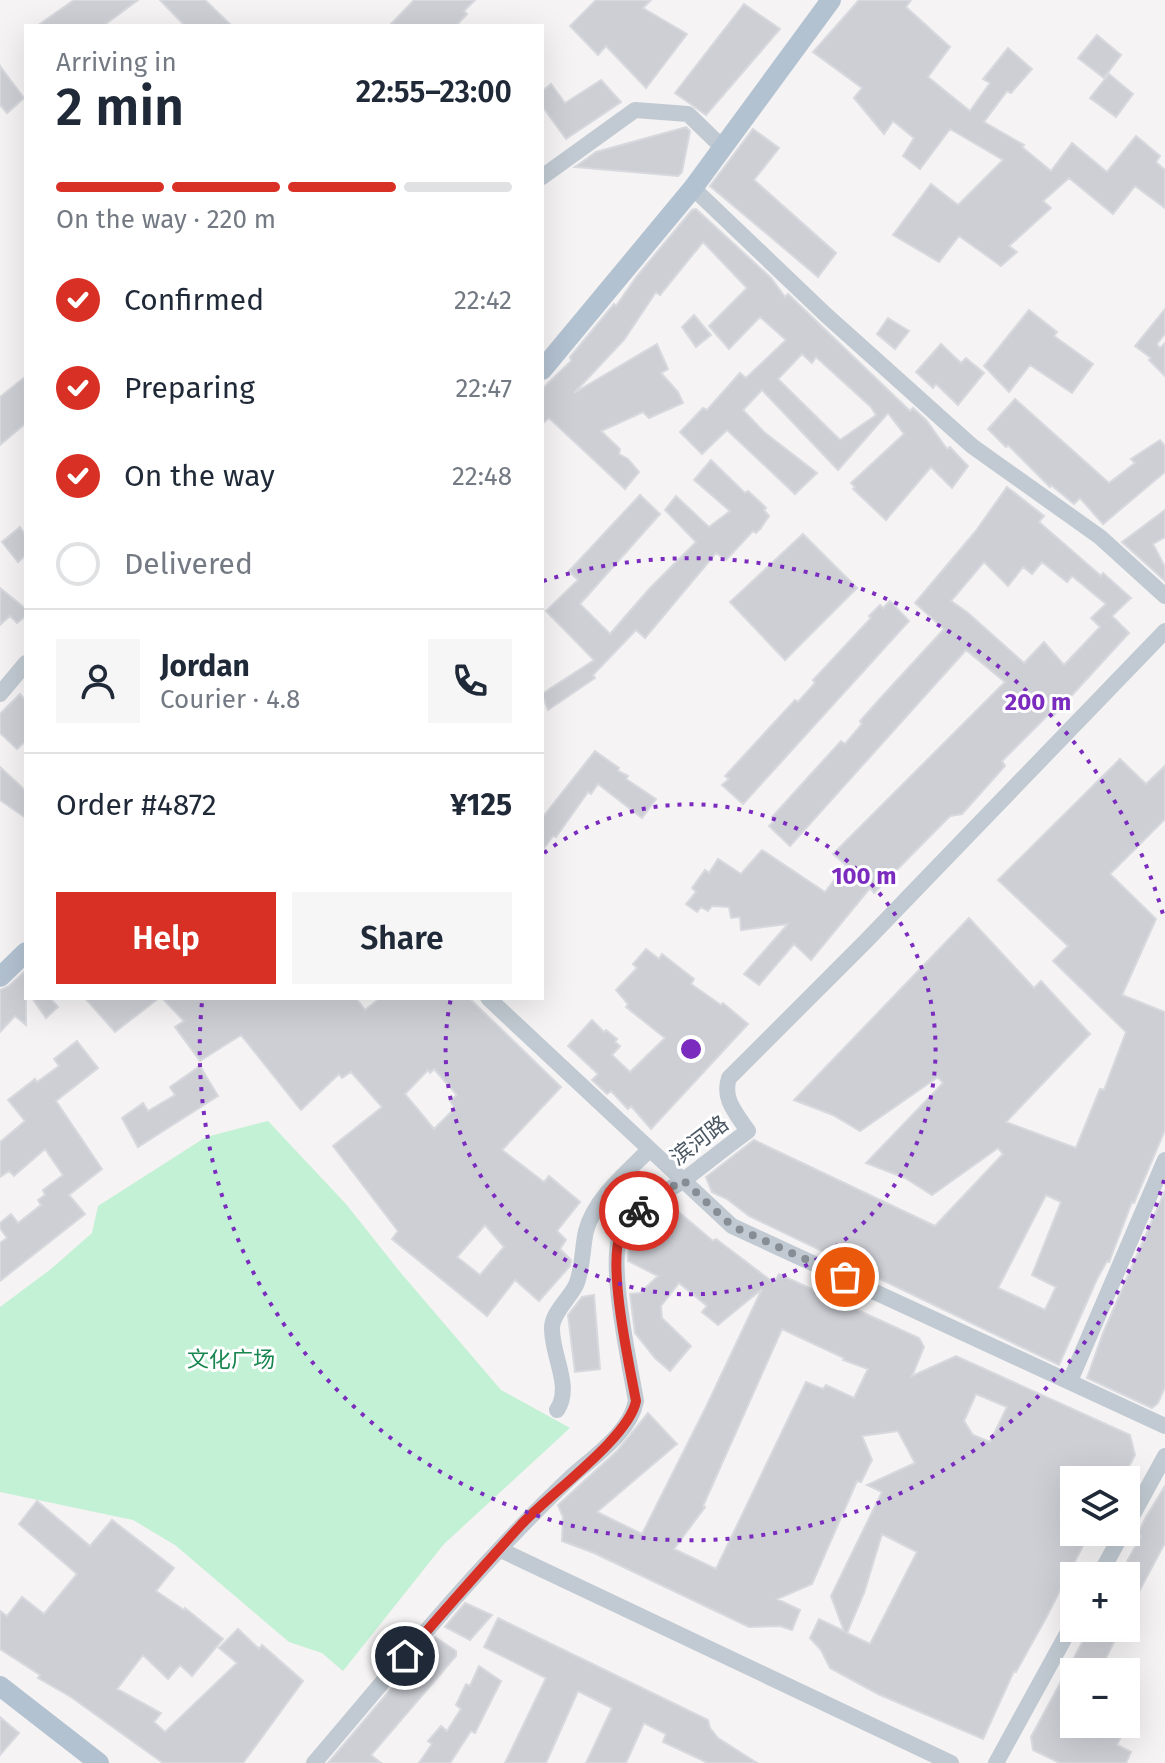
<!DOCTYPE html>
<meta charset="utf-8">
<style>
:root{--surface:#fff;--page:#f6f6f7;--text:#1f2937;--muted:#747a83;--line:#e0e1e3;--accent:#d93025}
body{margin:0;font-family:"Fira Sans","Noto Sans SC",sans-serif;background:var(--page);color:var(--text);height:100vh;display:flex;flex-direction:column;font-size:30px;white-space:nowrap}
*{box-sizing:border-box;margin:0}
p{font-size:26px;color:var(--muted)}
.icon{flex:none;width:44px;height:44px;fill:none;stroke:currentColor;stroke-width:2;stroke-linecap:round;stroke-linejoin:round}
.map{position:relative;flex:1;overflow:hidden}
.drawer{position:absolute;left:24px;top:24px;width:520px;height:976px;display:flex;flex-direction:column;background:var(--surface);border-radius:0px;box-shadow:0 8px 32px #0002}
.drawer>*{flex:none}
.controls{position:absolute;left:1060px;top:1466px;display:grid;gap:16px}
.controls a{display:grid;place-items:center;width:80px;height:80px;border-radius:0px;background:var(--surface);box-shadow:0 8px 32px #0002;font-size:40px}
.pin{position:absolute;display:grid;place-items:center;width:68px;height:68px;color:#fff;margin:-34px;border:4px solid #fff;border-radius:50%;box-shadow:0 2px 8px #0007}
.courier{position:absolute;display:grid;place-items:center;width:80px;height:80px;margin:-40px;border:6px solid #d93025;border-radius:50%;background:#fff;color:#222;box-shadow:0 2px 10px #0007}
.headline em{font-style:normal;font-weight:600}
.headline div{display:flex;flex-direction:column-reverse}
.headline{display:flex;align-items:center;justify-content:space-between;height:136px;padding:0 32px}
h1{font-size:52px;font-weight:600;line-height:60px}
.bar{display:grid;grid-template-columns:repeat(4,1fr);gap:12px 8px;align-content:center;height:96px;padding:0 32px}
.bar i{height:10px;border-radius:6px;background:var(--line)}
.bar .selected{background:var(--accent)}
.bar p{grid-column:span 4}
.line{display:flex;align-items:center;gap:20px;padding:0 32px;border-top:2px solid var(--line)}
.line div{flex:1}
.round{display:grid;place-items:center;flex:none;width:84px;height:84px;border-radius:0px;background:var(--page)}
ol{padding:0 32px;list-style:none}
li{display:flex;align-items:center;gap:24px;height:88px}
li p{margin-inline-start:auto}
li .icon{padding:8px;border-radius:50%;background:var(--accent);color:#fff;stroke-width:4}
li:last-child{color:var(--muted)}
li i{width:44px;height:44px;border:4px solid var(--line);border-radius:50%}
.primary-button{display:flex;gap:16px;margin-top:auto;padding:16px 32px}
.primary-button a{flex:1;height:92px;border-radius:0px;background:var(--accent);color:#fff;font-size:32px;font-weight:600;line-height:92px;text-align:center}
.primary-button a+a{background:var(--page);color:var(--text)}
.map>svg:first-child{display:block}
.green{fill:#c3f1d5}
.building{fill:#cdcfd5;stroke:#d7d9de;stroke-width:2;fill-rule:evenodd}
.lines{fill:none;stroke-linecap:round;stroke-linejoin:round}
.minor{stroke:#c1cad2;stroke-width:16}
.major{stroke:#b3c2d1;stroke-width:20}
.done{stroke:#868d94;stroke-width:8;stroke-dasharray:0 14.4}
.route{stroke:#d93025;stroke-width:10}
.ring{fill:none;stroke:#7b2cbf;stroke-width:4;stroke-dasharray:4 8}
.labels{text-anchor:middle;stroke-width:6;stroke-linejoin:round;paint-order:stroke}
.street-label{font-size:22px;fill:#4a5661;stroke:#fff}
.park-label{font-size:22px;fill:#17864f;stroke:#fff}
.centre{fill:#7b2cbf;stroke:#fff;stroke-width:4}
.ring-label{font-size:24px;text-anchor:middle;font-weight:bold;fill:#7b2cbf;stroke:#fff;stroke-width:6;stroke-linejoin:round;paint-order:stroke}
</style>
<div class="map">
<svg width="1165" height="1763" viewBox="0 0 1165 1763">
<rect width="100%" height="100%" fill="#f5f3f3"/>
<path class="green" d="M268,1121L346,1204L400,1272L501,1390L570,1428L444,1544L343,1671L322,1653L289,1642L175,1545L133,1520L0,1492V1307L51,1269L92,1233L98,1206L206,1137Z"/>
<path class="building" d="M74,0H138L103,26H37Z
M160,0H205L232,26H185Z
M414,0H475L464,11L467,14L456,26H389Z
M596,0H651L643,8L687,34L646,88L606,46L598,55L570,26Z
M859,0H911L906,7L950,47L928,77L970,111L990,83L983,79L1008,48L1032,69L1011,93L1007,91L984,122L1024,145L1022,147L1051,171L1072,143L1107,172L1136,136L1160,156L1156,162L1165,170V208L1135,186L1113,214L1069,178L1043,201L1051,208L1009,246L1017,252L1001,266L959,236L939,262L893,235L931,184L958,205L1003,160L950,129L920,169L903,156L914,138L893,121L884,134L854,98L862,88L813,52Z
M744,4L780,29L706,115L675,93Z
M1097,35L1121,55L1104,78L1078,58Z
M0,66L24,98L7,113L0,105Z
M1109,74L1133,94L1116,117L1090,98Z
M601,80L621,102L566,139L542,106V91L551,84L565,103Z
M686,127L690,131L682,172L678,176L575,167L596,152Z
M753,129L779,148L754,180L836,253L818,277L710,186Z
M696,209L771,278L785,297L788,294L910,411L913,408L926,420L947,449L950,447L968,466L952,488L931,467L886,520L853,489L855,487L851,483L904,434L888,413L838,470L762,390L743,410L764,432L817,473L795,494L727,430L702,454L680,432L703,408L707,410L740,373L746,378L786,340L760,317L729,349L709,326L747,288L703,242L660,295L656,292L624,340L574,393L657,344L668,369L661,373L678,392L683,403L649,418L643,412L601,431L620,449L619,454L628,459L639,472L625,489L549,418L542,424V389L571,361L570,357L614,304L616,306L637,276L692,210ZM802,354L812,363L816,357L871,407L876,415L840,440L778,379Z
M1165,309V334L1157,344L1160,348L1165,343V376L1149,360L1151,358L1135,346Z
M1029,310L1057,332L1054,336L1093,364L1072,393L1030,365L1009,392L984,366Z
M694,315L711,335L696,347L682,327Z
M888,318L909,331L895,349L877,334Z
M941,344L961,363L966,358L984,373L958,405L936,384L933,388L916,372Z
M26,376V423L0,445V397Z
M1015,399L1109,483L1135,463L1131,459L1160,440L1165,446V472L1103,524L1080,498L1074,504L1051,485L1050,487L1008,445L1006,447L988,429Z
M711,460L745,493L748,491L760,502L766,508L764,510L769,516L761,528L756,533L753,531L726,560L716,553L645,638L636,630L593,675L595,678L548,710L542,694L594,660L546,611L578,580L569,571L640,495L660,514L580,604L610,634L650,588L696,542L665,510L676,496L709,527L730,511L694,480Z
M1007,487L1044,516L1039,522L1101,576L1103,573L1131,598L1112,616L1129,633L1052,717L1049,714L1002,761L1005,766L962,814L950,816L874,893L870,888L811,960L794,944L759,985L744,974L788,924L741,930L740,917L731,918L729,907L712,906L708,911L701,907L697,912L686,904L696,892L692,888L705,870L709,873L718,859L741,874L762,850L825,892L846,865L833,854L1005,682L966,650L790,846L769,826L775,820L772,817L841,741L845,744L862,724L860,721L877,702L944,629L915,603L975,532ZM984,562L1008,586L1023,567L1032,574L1042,562L1067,582L1072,576L1106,604L1091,618L1100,627L1064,665L1044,642L1024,663L967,612L951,601Z
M1165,510V537L1153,544L1165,567V581L1122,542Z
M20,527L26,536V555L18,562L2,542Z
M803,534L857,588L785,660L730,602Z
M0,588L26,609V616L17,623L10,616L0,625Z
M890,601L909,621L743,804L722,785L729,779L725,776L795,700L798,702L815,683L813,680L871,618L869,616L880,605L883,608Z
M20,694L26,701V741L17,749L0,733V714Z
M595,751L619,768L618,771L628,776L626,779L656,799L642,818L598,784L591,794L588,792L556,837L553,836L542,851V818Z
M1120,759L1146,784L1165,766V819L1110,874L1156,919L1122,995L1165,1012V1130L1134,1203L1132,1202L1109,1262L1107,1261L1097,1279L1059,1365L749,1216L727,1199L712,1192L706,1177L754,1140L935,1226L1003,1154L998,1148L932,1195L905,1178L866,1163L943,1083L938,1077L860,1131L833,1115L794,1100L969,918L1034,988L1041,981L1090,1034L1006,1122L1076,1148L1100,1089L1104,1090L1126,1032L1053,961L1068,946L998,880ZM1046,1195L1061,1202L1032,1275L1056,1287L1045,1310L998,1288Z
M0,767L26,791V818L0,800Z
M646,949L659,959L662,954L694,979L691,984L721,1005L723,1003L748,1024L651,1129L631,1106L628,1109L611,1091L607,1094L592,1080L598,1074L568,1046L592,1020L604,1032L606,1030L617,1039L615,1042L620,1046L612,1055L630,1072L665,1038L626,1007L628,1004L616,990L637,968L633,964Z
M26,970V1025L15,1016L0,1032V990L9,986Z
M32,998H50L58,1007L46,1018Z
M85,998H159L115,1032Z
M162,998H356L365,1010L380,998H469L561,1087L502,1150L544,1182L549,1176L580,1202L557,1231L566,1240L560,1249L571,1260L570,1266L539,1301L515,1280L487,1316L392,1239L398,1231L333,1146L382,1107L351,1072L342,1078L339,1074L301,1110L241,1035L200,1061L175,1027L184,1021ZM434,1069L457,1095L450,1101L455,1108L434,1129L405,1094L428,1070L430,1073ZM485,1225L504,1247L480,1275L457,1257Z
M77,1041L98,1068L56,1101L102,1169L69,1195L85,1214L0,1281V1243L7,1238L0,1228V1223L11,1214L18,1223L41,1205L38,1200L45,1195L43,1190L63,1175L45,1149L14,1176L9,1171L0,1177V1142L25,1121L8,1100L35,1079L37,1082L59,1066L54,1059Z
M200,1066L218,1096L138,1147L122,1118L143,1103L148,1111L175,1095L170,1087Z
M1165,1191V1387L1158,1403L1152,1408L1087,1378L1103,1333Z
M668,1203L713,1241L716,1239L774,1283L779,1274L919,1338L924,1347L912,1376L956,1356L1130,1435L1135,1455L1122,1480H1074V1532H1090L1046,1618L1016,1672L1014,1671L983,1739L878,1694L830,1668L821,1650L810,1638L819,1619L844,1631L831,1596L882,1492L867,1485L915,1463L898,1431L862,1436L872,1460L861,1482L857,1481L812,1584L777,1599L800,1610L792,1630L780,1626L749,1627L594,1553L562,1541L563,1517L558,1505L617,1451L648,1413L677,1444L597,1512L642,1534L706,1407L762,1289L718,1325L702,1312L707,1306L679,1283L661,1306L662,1318L691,1346L670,1371L655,1358L635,1333L630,1294L640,1293L658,1276L628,1261L629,1248L633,1243L630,1241L636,1229ZM782,1329L844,1358L843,1360L868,1369L854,1398L826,1385L823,1389L806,1382L716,1569L674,1549L705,1507L703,1506ZM976,1394L1007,1407L990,1442L973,1435L964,1421ZM882,1534L917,1552L870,1644L847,1633L864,1593Z
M594,1295L600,1369L575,1372L568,1315L582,1297Z
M1165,1486V1543L1126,1616V1576H1119L1141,1536L1138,1534L1146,1517Z
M37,1501L90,1546L112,1520L174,1568L156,1591L184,1610L185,1608L223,1639L192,1676L180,1665L168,1679L143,1655L117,1689L161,1713L154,1722L165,1732L237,1663L219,1648L238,1629L259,1649L262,1645L303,1681L243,1763H163L71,1697L38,1678L40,1675L0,1649V1611L7,1616L22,1597L44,1614L77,1574L19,1524Z
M465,1603L492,1615L470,1640L445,1627Z
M498,1618L708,1720L710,1728L718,1738L757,1763H708L663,1742L666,1734L644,1723L626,1763H586L612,1708L578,1691L546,1763H505L546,1678L484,1647Z
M1090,1628H1121L1099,1672H1074V1724H1127L1117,1745L1131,1752L1126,1763H1060L1033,1750L1031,1737Z
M435,1637L456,1651V1656L371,1755L381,1763H328Z
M479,1666L501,1681L475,1733L471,1731L450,1763H419L432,1744L428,1741L441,1726L447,1731L461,1709L456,1705L466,1684L470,1686Z
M0,1717L19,1733L0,1755Z"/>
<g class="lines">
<path class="minor" d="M542,177L635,110L688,114L723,148
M693,188L826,315L972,446L1100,537L1165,596
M0,694L26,663
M488,998L732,1226L1165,1426
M1070,1381L1165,1160
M557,1410C573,1386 551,1355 552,1327C553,1312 569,1299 576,1285C583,1269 582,1248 586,1231C595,1198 626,1173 649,1150
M1126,1527L1165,1456
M501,1550L951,1763
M1099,1576L1123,1532
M314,1763C397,1666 477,1566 570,1478C593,1457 630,1433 636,1401C630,1365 606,1259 622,1230C635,1207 663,1194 684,1180C705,1164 726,1147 748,1131C736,1113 722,1099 729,1078L865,942L1165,631
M996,1763L1074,1621"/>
<path class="major" d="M542,370L693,188L831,0
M0,977L26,952
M0,1686L99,1763"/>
</g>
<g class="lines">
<path class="done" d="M639,1211L647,1203L683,1180L732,1226L845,1277"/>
<path class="route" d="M405,1656C443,1612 481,1569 520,1526C548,1495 629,1438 636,1401C629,1364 608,1268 620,1235C623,1225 632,1219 639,1211"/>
</g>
<g class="ring">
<path d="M544 853A245 245 0 1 1 451 998"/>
<path d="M1164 1180A491 491 0 0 1 202 1002M543 581A491 491 0 0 1 1164 918"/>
</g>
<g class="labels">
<g class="street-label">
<text transform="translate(699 1140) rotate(-37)" y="8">滨河路</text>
</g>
<g class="park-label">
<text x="231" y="1367">文化广场</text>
</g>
</g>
<circle cx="691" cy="1049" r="12" class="centre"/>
<g class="ring-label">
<text x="1038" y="710">200 m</text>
<text x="864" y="884">100 m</text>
</g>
</svg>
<div class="controls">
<a><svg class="icon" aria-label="layers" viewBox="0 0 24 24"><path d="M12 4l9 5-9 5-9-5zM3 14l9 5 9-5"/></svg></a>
<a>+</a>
<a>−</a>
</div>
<div class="pin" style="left:845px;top:1277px;background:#ea580c"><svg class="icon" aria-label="bag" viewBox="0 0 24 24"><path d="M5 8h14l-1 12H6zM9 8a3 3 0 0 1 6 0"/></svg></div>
<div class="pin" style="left:405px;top:1656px;background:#1f2937"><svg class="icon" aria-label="home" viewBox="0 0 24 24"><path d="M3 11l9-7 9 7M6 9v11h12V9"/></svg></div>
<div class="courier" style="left:639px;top:1211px"><svg class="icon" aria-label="bike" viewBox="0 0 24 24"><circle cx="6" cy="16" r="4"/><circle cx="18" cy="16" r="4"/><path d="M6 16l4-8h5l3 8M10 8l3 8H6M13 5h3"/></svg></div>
<section class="drawer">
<div class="headline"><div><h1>2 min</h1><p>Arriving in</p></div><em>22:55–23:00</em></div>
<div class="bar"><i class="selected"></i><i class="selected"></i><i class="selected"></i><i></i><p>On the way · 220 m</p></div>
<ol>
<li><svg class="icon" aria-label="check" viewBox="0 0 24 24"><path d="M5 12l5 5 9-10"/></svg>Confirmed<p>22:42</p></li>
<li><svg class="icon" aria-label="check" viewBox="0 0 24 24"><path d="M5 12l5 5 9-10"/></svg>Preparing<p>22:47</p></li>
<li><svg class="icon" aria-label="check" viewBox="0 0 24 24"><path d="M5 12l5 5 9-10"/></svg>On the way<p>22:48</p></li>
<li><i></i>Delivered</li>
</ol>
<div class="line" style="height:144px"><a class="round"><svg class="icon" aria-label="person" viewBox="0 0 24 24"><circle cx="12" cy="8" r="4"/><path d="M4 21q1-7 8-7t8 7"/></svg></a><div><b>Jordan</b><p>Courier · 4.8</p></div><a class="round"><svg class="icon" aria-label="phone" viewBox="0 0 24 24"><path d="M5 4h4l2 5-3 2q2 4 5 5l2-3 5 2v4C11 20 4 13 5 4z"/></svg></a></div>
<div class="line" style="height:104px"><div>Order #4872</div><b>¥125</b></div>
<div class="primary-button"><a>Help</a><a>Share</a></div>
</section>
</div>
